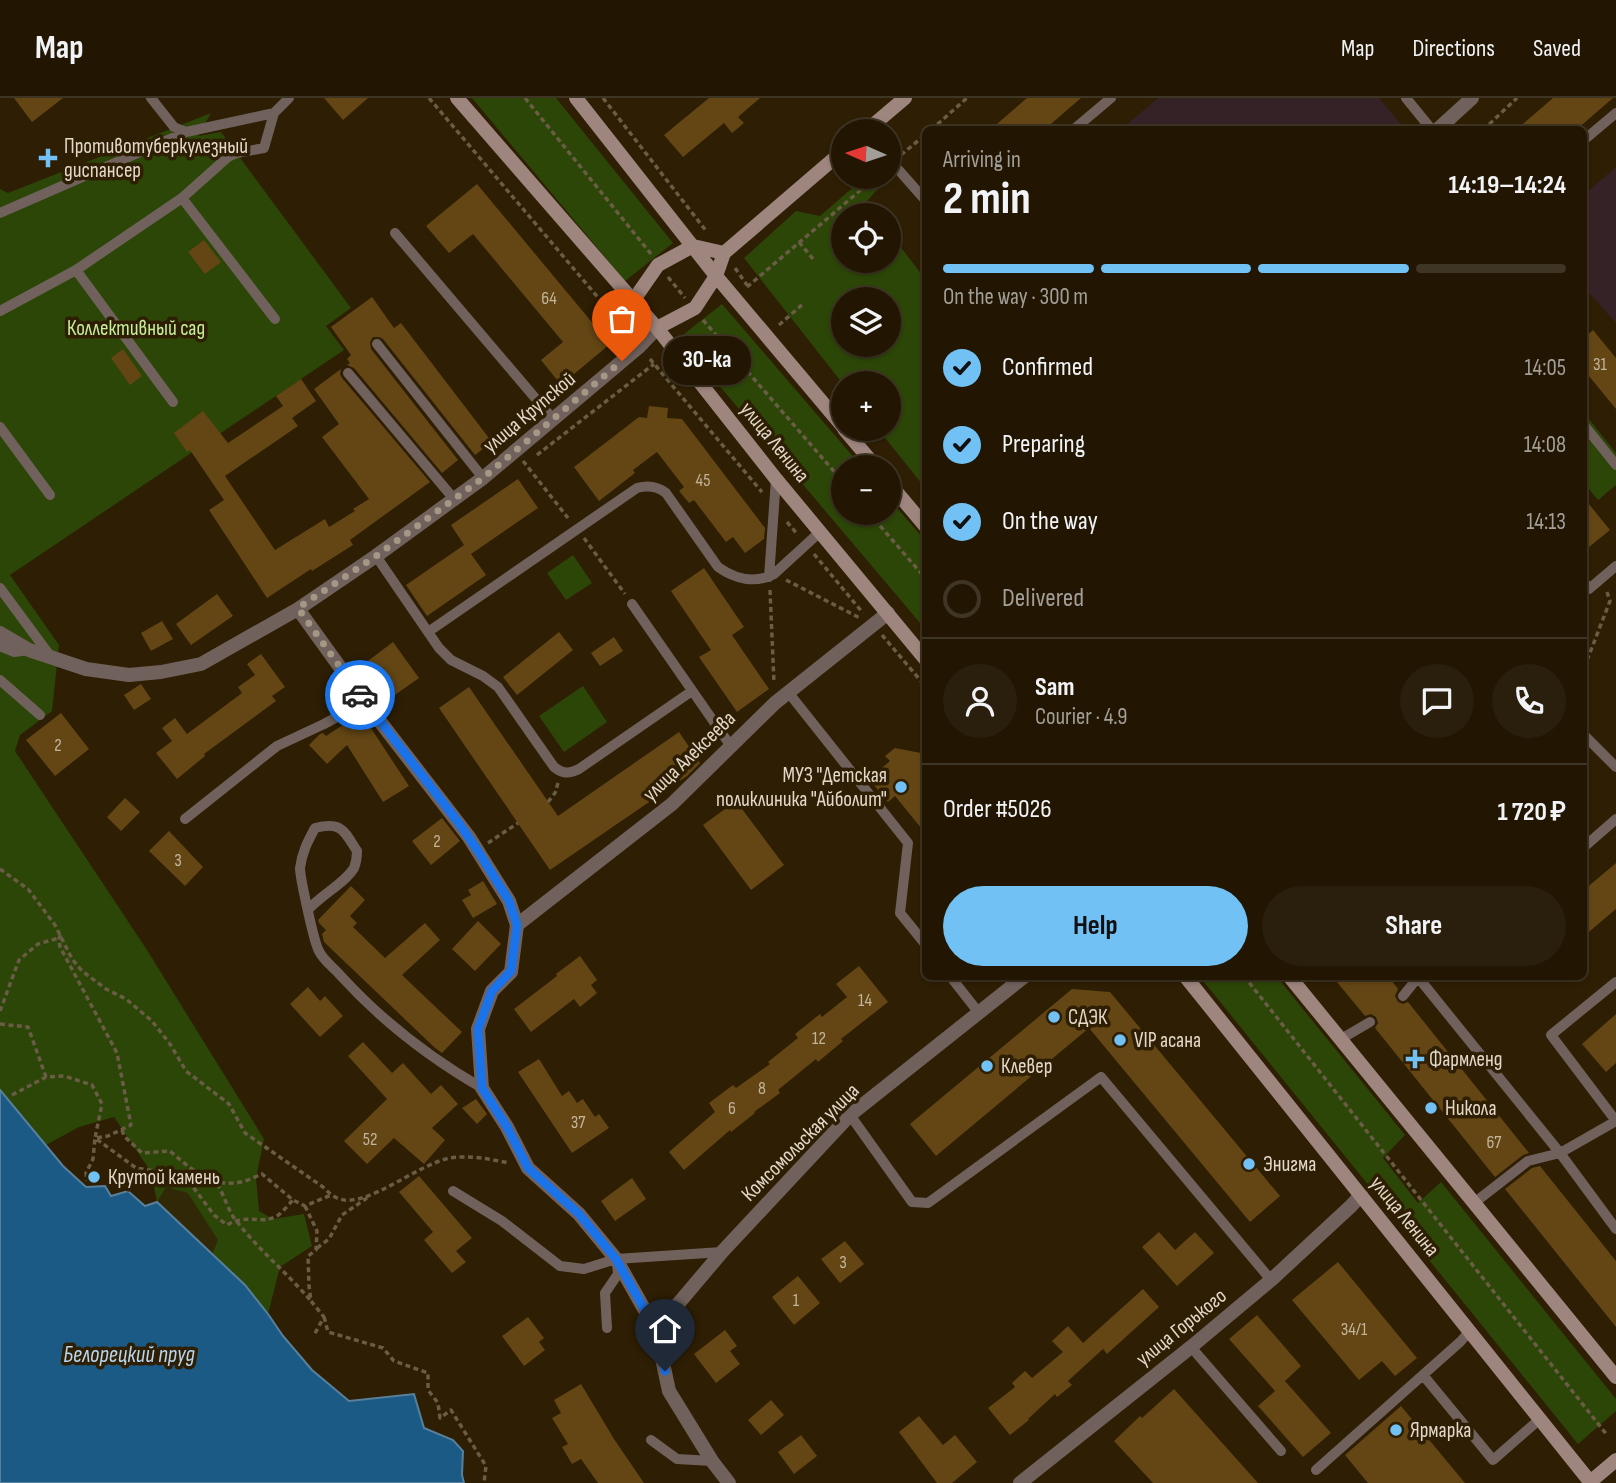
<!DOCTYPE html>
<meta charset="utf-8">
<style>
:root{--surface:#221602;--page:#2a1f0c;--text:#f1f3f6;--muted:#a29f99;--line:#3f3524;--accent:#71c1f5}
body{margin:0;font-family:"Sofia Sans Condensed",sans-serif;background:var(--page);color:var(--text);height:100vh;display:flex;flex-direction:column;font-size:26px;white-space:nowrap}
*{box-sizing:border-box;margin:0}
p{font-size:23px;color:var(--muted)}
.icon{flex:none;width:38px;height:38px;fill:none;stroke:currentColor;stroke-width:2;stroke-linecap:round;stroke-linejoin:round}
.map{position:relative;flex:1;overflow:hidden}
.panel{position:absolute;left:922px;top:28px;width:665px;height:854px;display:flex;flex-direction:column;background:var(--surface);border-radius:10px;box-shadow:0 2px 5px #0004,0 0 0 2px var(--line)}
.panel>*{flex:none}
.needle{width:46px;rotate:273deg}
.fabs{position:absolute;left:831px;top:21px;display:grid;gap:14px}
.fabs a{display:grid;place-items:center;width:70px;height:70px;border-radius:50%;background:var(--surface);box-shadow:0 2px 5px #0004,0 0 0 2px var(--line);font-size:35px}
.pin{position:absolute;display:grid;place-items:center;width:60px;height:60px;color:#fff;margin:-72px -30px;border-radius:50% 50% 50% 0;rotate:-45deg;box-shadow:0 0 7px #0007}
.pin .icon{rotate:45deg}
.courier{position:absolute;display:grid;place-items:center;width:70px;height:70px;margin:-35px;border:5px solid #1a73e8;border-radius:50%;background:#fff;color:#222;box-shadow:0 2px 9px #0007}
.bubble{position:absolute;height:49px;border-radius:24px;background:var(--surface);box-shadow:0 2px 5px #0004,0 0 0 2px var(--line);font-size:23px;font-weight:700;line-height:49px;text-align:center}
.overview em{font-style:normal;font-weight:700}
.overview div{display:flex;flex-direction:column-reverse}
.overview{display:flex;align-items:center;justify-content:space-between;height:119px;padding:0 21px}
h1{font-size:46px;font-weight:700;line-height:52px}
.bar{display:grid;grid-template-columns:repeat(4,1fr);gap:10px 7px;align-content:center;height:84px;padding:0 21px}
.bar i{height:9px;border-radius:5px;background:var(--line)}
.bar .selected{background:var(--accent)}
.bar p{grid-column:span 4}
.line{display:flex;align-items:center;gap:18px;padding:0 21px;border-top:2px solid var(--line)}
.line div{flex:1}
.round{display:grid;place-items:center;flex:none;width:74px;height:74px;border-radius:37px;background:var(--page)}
ol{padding:0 21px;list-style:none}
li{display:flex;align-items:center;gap:21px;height:77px}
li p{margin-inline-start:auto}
li .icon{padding:7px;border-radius:50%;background:var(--accent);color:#111;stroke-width:4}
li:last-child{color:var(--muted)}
li i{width:38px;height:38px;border:4px solid var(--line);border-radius:50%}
.action{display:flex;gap:14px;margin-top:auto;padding:14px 21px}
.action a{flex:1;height:80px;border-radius:42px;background:var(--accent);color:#111;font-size:28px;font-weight:700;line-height:80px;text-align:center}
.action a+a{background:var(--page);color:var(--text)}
header{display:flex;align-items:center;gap:42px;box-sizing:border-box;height:98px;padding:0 35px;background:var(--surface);border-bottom:2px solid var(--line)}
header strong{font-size:33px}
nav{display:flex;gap:38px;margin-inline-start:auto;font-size:24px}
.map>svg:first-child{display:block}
.education{fill:#352227}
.green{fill:#2c4607;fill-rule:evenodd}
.sand{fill:#302807}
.water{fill:#1c5a86;stroke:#58809a;stroke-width:2}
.building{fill:#634614}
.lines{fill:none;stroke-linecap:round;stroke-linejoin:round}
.path{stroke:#6a5c45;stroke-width:3.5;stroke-dasharray:5 3.5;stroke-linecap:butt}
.service{stroke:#70615c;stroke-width:10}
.minor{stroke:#70615c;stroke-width:14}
.secondary{stroke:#9e857e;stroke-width:14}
.done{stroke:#a49784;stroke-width:7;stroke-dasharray:0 12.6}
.route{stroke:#1a73e8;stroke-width:9}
.poi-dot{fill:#71c1f5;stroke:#2e1e03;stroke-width:2.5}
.labels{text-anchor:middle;stroke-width:7;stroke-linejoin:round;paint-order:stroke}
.number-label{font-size:18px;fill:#c3b49c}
.poi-label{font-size:21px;fill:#e3d8c9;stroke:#2e1e03;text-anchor:start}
.park-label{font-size:21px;fill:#c3f198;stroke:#2e1e03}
.street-label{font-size:21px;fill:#e3d8c9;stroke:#2e1e03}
.water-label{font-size:23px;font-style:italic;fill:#b7d6f1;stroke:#2e1e03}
</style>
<header>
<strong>Map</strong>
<nav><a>Map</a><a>Directions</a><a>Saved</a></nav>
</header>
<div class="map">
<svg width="1616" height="1385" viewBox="0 0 1616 1385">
<rect width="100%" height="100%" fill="#2e1e03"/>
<path class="education" d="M1158,0H1379L1405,31H1123L1125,28Z
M1616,69V225L1584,189V97Z"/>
<path class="green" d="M472,0H556L673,145L625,183Z
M211,15L198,38L221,34L351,210L326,228L344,252L10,477L59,547L52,613L20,637L15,653L147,852L264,1041L256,1080L259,1113L273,1121L304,1116L312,1148L280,1169L268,1216L245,1187L157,1104L151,1074L114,1019L79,1029L46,1047L0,992V91L8,95Z
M865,79H889L866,104L876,117H844V163H889V134L926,182V391L878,331H889V285L843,286L744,160L796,113L820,118ZM844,201H889V247H844Z
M722,206L862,369H844V415H889V401L926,443V532L679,240Z
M1584,315L1616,355V387L1598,402L1584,385Z
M573,457L592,485L566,502L547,475Z
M583,588L607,624L564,654L539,618Z
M1200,879H1277L1405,1037L1383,1060L1418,1105L1441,1084L1616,1301V1313L1578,1346Z"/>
<path class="sand" d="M166,1089L188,1095L218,1142L212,1157L157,1104Z"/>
<path class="water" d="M0,992L63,1068L86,1089L105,1088L111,1098L128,1093L145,1108L157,1104L245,1187L268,1216L283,1238L312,1272L349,1303L414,1296L424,1330L453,1342L463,1353L462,1377L464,1385H0Z"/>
<path class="building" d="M14,0H63L32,24Z
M324,0H368L343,22Z
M709,0H760L738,19L744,25L732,35L724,25L683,59L664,37Z
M1027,0H1081L1044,32H990Z
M1553,0H1613L1576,32H1516Z
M477,86L610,246L561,287L541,262L563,244L473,136L449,155L426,128Z
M204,142L221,164L205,176L188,154Z
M372,199L394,230L401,225L492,344L475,357L383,241L379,239H373L370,244L371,251L458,362L442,375L354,270L347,267L350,265L347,261L351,257L331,229Z
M1593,232L1616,260V311L1584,272V240Z
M123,251L142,278L130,287L111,260Z
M341,271L340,276L342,280L430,384L350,442L353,447L312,473L311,471L267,500L209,412L224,402L190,352L187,354L174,335L203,313L228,345L283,308L276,298L301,281L316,303L292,320L298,328L225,378L275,452L325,421L329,429L355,413L353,411L369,401L322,339L339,326L314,291Z
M649,308L668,310L667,320L682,321L765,430L764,441L745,455L733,439L726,444L694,402L689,405L679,393L684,389L657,354L633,372L635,375L599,403L574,369L639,319L647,320Z
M518,381L538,410L471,456L486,477L427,518L406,487L464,447L451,427Z
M1584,400L1610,432L1584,453Z
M704,470L744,529L732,537L769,591L737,614L699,559L711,552L671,493Z
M217,496L233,518L191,547L176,526Z
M162,523L173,541L151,553L141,535Z
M559,534L573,552L517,597L503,579Z
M614,539L623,553L600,568L591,555Z
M393,544L419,580L385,604L360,569Z
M261,556L285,589L272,598L276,603L204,656L205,658L177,681L156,655L172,643L162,630L175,620L187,636L242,595L238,589L255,577L247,566Z
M141,586L151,601L134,612L124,597Z
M469,589L558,718L679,634L700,665L687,678L550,772L439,610Z
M61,615L89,651L55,678L26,642Z
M361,615L409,688L383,704L347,647L327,666L309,647L320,636L323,635L326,638Z
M895,650L921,655L926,661V736L895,698L888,704L869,681L890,663L885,658Z
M125,700L140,714L121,733L107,719Z
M736,703L784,767L751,792L703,727Z
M442,720L460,743L431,767L412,743Z
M169,733L203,769L185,788L149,753Z
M1616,765V811L1584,838V792Z
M483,783L497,806L473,820L462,802L471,797L468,792Z
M351,788L365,802L350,818L357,825L353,829L385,860L425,825L440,842L402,877L462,934L442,955L434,949L324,844L322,836L326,832L319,825L318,822Z
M478,823L501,846L475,873L452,851Z
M580,858L597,882L591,887L597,895L580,909L574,901L531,934L514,911L557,878L556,876Z
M859,868L888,904L841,941L843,943L818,964L816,961L778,992L780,995L754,1014L755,1015L731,1034L730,1032L684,1072L669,1054L715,1014L709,1005L733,987L736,990L770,966L768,964L798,940L795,936L820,916L822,919L847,899L836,886Z
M1332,878H1388L1398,891L1395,898L1398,904L1403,906L1408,904L1529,1055L1523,1057L1495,1079L1375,930L1378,925L1376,919L1371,916L1365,918Z
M308,889L320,903L325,898L343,918L320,939L290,906Z
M1072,891L1110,894L1280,1098L1250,1124L1089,930L936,1058L910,1026Z
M1616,916V965L1606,974L1582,946Z
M363,944L392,975L403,965L431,996L441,987L458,1006L432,1030L445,1042L424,1066L394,1040L367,1066L344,1043L387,1001L348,958Z
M539,961L562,998L569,993L577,1005L583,1001L595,1019L599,1016L609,1030L572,1055L518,974Z
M476,1001L487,1016L477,1026L462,1010Z
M1540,1068L1616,1163V1229L1505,1091L1532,1070Z
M419,1078L472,1140L456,1153L466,1164L452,1175L424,1142L433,1134L399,1094Z
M632,1080L646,1101L615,1123L601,1103Z
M1159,1134L1175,1152L1195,1134L1214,1155L1177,1188L1142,1149Z
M845,1143L864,1166L840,1185L821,1161Z
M1338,1164L1417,1260L1395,1278L1382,1263L1359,1282L1292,1202Z
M798,1178L820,1205L794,1227L772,1199Z
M1143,1191L1159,1209L1107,1256L1103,1251L1068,1283L1072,1287L1057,1299L1055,1296L1028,1321L1029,1322L1010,1337L988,1310L1015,1289L1012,1285L1025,1273L1032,1280L1063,1254L1052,1243L1068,1228L1083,1245Z
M1257,1217L1301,1268L1285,1283L1331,1335L1303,1359L1258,1308L1275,1293L1229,1241Z
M528,1219L544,1240L539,1244L545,1252L524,1268L502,1238Z
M725,1232L737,1248L730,1253L740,1266L716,1285L694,1256Z
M581,1286L614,1341L644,1385H598L581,1361L572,1366L562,1349L568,1346L552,1320L561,1315L554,1302Z
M1174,1291L1258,1385H1153L1114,1343L1140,1318L1142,1320Z
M771,1302L784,1317L761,1337L748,1322Z
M1401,1308L1465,1385H1368L1345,1357Z
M919,1318L943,1347L955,1337L977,1364L952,1385H937L899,1334Z
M801,1337L817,1358L794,1376L778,1354Z"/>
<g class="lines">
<path class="path" d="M429,0L629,236
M525,0L651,156
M603,0L707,134
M931,32L967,0
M1483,32L1517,0
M901,57L926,36
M799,144L813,161
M735,170L747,187
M668,179L685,200
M747,189L876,79
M703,222L844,385
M779,227L804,205
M650,261L762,394
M537,357L654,266
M523,363L568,420
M869,415L926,481
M787,424L798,437
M584,440L625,496
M814,456L863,515
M786,482L860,520
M770,492L774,585
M882,537L926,589
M1584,570L1610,503L1607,494
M548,704L555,695L558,685
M488,745L518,725
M0,771L28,791L55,827L72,861L82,873L106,891L126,901L152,923L170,946L186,973L229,1006L245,1035L323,1089C328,1094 333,1099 340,1101C367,1110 418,1066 450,1060C470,1057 489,1061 509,1065
M61,837L59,840L60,849L117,955L131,1027L108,1038L95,1040L93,1061L86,1075L87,1083
M1244,878L1607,1337
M0,913L19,862L38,846L59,840
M0,926L28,929L46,979
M12,997L46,979L64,978L92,987L102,1006L95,1040L136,1070L156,1073L190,1085L214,1117L227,1127C247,1115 260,1127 277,1118C283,1114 288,1107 293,1102
M122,1032L124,1038L142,1055L170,1053C191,1071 211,1090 241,1084C248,1083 256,1078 262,1076L293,1102L305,1108L331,1097
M217,1086C225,1098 228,1114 238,1125C260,1153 288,1176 311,1203
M305,1108L317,1133L316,1152L308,1158L309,1188L311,1203L324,1219L314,1237
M317,1150L329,1141L342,1117L367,1100
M324,1219L328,1234L383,1250L394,1263L428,1275V1292L438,1305L440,1320L451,1312L486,1368L484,1385"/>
<path class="service" d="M151,0L174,29L186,34
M1406,0L1432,32
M1073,32L1111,0
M1584,42L1616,15
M889,61L926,103
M182,100L275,221
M0,115L186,34L274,15L289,0
M395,135L553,321
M76,172L173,304
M0,213L76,172L182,100L228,59L237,55L264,50L274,15
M377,246L483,380
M348,275L454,401
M1584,327L1616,367
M0,329L50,397
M376,458L428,534L637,390C648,387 657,388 666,395L718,469C735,481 755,486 774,476L821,433
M769,479L776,381
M1584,484L1589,491L1616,468
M0,490L51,559
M632,506L730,647
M428,534L439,550L451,562L483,578L498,589L554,669C563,676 569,676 579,671L692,593
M0,548L14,554L29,552
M0,582L40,617
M788,594L908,745L900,815L926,847
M1584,637L1616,669
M185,721L277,648L324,626L365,604
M1584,749L1616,721
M308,812C321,797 344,786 354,770C356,765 357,759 357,753C344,733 342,723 315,730C308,743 302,754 300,770C300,779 314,845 319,853C323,862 334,870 340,877C381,922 430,960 482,990
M950,878L979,915
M1417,878L1560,1055L1528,1063L1474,1105
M1616,884L1551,937L1616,1023
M1403,898L1419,878
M1341,941L1370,924
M850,1017L912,1104L928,1105L1101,979L1271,1182
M1616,1023L1560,1055L1616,1131
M453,1093L502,1123L560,1168L584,1171L616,1161L722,1154
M607,1230L605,1195L618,1176L617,1164
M1191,1249L1281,1353
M1423,1277L1493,1362L1540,1321
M651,1342L677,1361L712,1363
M1316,1372L1460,1244L1470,1233"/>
<path class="minor" d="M1437,32L1472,0
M298,511L365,604L469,739L509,803L517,827L672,706L775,605L888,515
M0,535L29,552L86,571L129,577L161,574L201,566L298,511L376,458L483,380L639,249L657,230
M517,827L511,874L492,893L478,931L482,990L507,1029L528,1070L579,1116L616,1161L656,1232L669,1293L712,1363L729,1385
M656,1232L722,1154L850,1017L1025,878
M1020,1385L1191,1249L1271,1182L1351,1108L1361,1097"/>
<path class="secondary" d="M457,0L657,230L776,381L926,562
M576,0L716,178L844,330
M866,33L905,0
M633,203L658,167L693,148L724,155
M657,230L695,210L716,178L724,155L844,52
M844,331L876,369
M889,385L926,429
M1185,878L1591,1385
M1289,878L1616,1279
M1590,1384L1616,1362"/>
</g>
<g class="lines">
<path class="done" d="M360,597L298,510L376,458L483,380L622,263"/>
<path class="route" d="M360,597L458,724L478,753L509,803L517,827L511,873L492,893L478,931L482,990L507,1029L528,1070L579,1116L616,1161L656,1232L665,1273"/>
</g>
<g class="poi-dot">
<path d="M44.5 49.5h7v7h7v7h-7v7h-7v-7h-7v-7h7z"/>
<circle cx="901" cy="689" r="7"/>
<circle cx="1054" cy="919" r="7"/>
<circle cx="1120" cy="942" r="7"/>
<path d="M1411.5 950.5h7v7h7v7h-7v7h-7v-7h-7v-7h7z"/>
<circle cx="987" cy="968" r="7"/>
<circle cx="1431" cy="1010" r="7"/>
<circle cx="1249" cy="1066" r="7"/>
<circle cx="94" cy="1079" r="7"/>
<circle cx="1396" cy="1332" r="7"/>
</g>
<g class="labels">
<g class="number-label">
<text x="549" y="206">64</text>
<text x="1600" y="272">31</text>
<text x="703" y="388">45</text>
<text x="58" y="653">2</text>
<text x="437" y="749">2</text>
<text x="178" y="768">3</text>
<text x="865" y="908">14</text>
<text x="819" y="946">12</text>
<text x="762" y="996">8</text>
<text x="732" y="1016">6</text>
<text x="578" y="1030">37</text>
<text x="370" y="1047">52</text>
<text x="1494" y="1050">67</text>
<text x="843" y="1170">3</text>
<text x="796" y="1208">1</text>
<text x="1354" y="1237">34/1</text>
</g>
<g class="poi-label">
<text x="64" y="55">Противотуберкулезный<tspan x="64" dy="24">диспансер</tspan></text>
<text x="887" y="684" text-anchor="end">МУЗ "Детская<tspan x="887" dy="24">поликлиника "Айболит"</tspan></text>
<text x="1068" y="926">СДЭК</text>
<text x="1134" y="949">VIP асана</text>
<text x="1429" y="968">Фармленд</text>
<text x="1001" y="975">Клевер</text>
<text x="1445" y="1017">Никола</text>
<text x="1263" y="1073">Энигма</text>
<text x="108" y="1086">Крутой камень</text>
<text x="1410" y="1339">Ярмарка</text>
</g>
<g class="park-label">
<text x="136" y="237">Коллективный сад</text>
</g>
<g class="street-label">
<text transform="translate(529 314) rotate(-40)" y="7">улица Крупской</text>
<text transform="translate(775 344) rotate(51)" y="7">улица Ленина</text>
<text transform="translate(689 658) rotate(-44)" y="7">улица Алексеева</text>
<text transform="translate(800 1044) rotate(-45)" y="7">Комсомольская улица</text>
<text transform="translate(1405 1118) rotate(51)" y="7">улица Ленина</text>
<text transform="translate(1181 1229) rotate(-39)" y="7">улица Горького</text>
</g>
<g class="water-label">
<text x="129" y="1264">Белорецкий пруд</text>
</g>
</g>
</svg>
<div class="fabs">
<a><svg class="needle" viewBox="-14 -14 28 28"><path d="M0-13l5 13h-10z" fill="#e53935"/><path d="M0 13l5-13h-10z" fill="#a29f99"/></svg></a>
<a><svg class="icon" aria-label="locate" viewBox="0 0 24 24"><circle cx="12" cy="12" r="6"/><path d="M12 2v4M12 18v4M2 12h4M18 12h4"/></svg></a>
<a><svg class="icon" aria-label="layers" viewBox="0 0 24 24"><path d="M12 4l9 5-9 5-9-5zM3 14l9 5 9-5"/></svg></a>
<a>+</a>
<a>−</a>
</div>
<div class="pin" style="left:622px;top:263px;background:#ea580c"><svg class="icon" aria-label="bag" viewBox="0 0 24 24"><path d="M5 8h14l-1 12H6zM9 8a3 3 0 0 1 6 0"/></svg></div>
<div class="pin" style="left:665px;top:1273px;background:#1f2937"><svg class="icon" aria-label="home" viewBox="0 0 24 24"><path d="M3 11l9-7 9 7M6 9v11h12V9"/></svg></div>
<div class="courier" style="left:360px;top:597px"><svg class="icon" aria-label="car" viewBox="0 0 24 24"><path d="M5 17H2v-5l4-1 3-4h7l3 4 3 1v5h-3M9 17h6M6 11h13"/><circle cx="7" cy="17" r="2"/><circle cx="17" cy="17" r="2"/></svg></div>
<div class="bubble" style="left:663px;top:238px;width:88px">30-ка</div>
<section class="panel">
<div class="overview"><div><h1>2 min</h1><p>Arriving in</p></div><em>14:19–14:24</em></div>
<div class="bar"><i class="selected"></i><i class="selected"></i><i class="selected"></i><i></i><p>On the way · 300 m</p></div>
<ol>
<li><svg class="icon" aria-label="check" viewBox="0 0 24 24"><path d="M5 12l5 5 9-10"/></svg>Confirmed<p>14:05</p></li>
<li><svg class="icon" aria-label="check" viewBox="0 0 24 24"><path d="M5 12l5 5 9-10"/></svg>Preparing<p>14:08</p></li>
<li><svg class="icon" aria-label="check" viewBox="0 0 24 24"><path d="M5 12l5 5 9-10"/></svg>On the way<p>14:13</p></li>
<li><i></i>Delivered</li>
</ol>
<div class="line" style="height:126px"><a class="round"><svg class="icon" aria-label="person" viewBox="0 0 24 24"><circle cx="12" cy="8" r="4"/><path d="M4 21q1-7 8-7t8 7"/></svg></a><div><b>Sam</b><p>Courier · 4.9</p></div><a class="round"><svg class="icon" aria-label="chat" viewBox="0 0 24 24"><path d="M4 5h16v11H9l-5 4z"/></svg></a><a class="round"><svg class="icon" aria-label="phone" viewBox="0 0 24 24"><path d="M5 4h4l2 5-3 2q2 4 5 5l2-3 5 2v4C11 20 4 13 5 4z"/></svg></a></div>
<div class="line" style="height:91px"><div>Order #5026</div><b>1 720 ₽</b></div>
<div class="action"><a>Help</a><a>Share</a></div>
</section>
</div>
